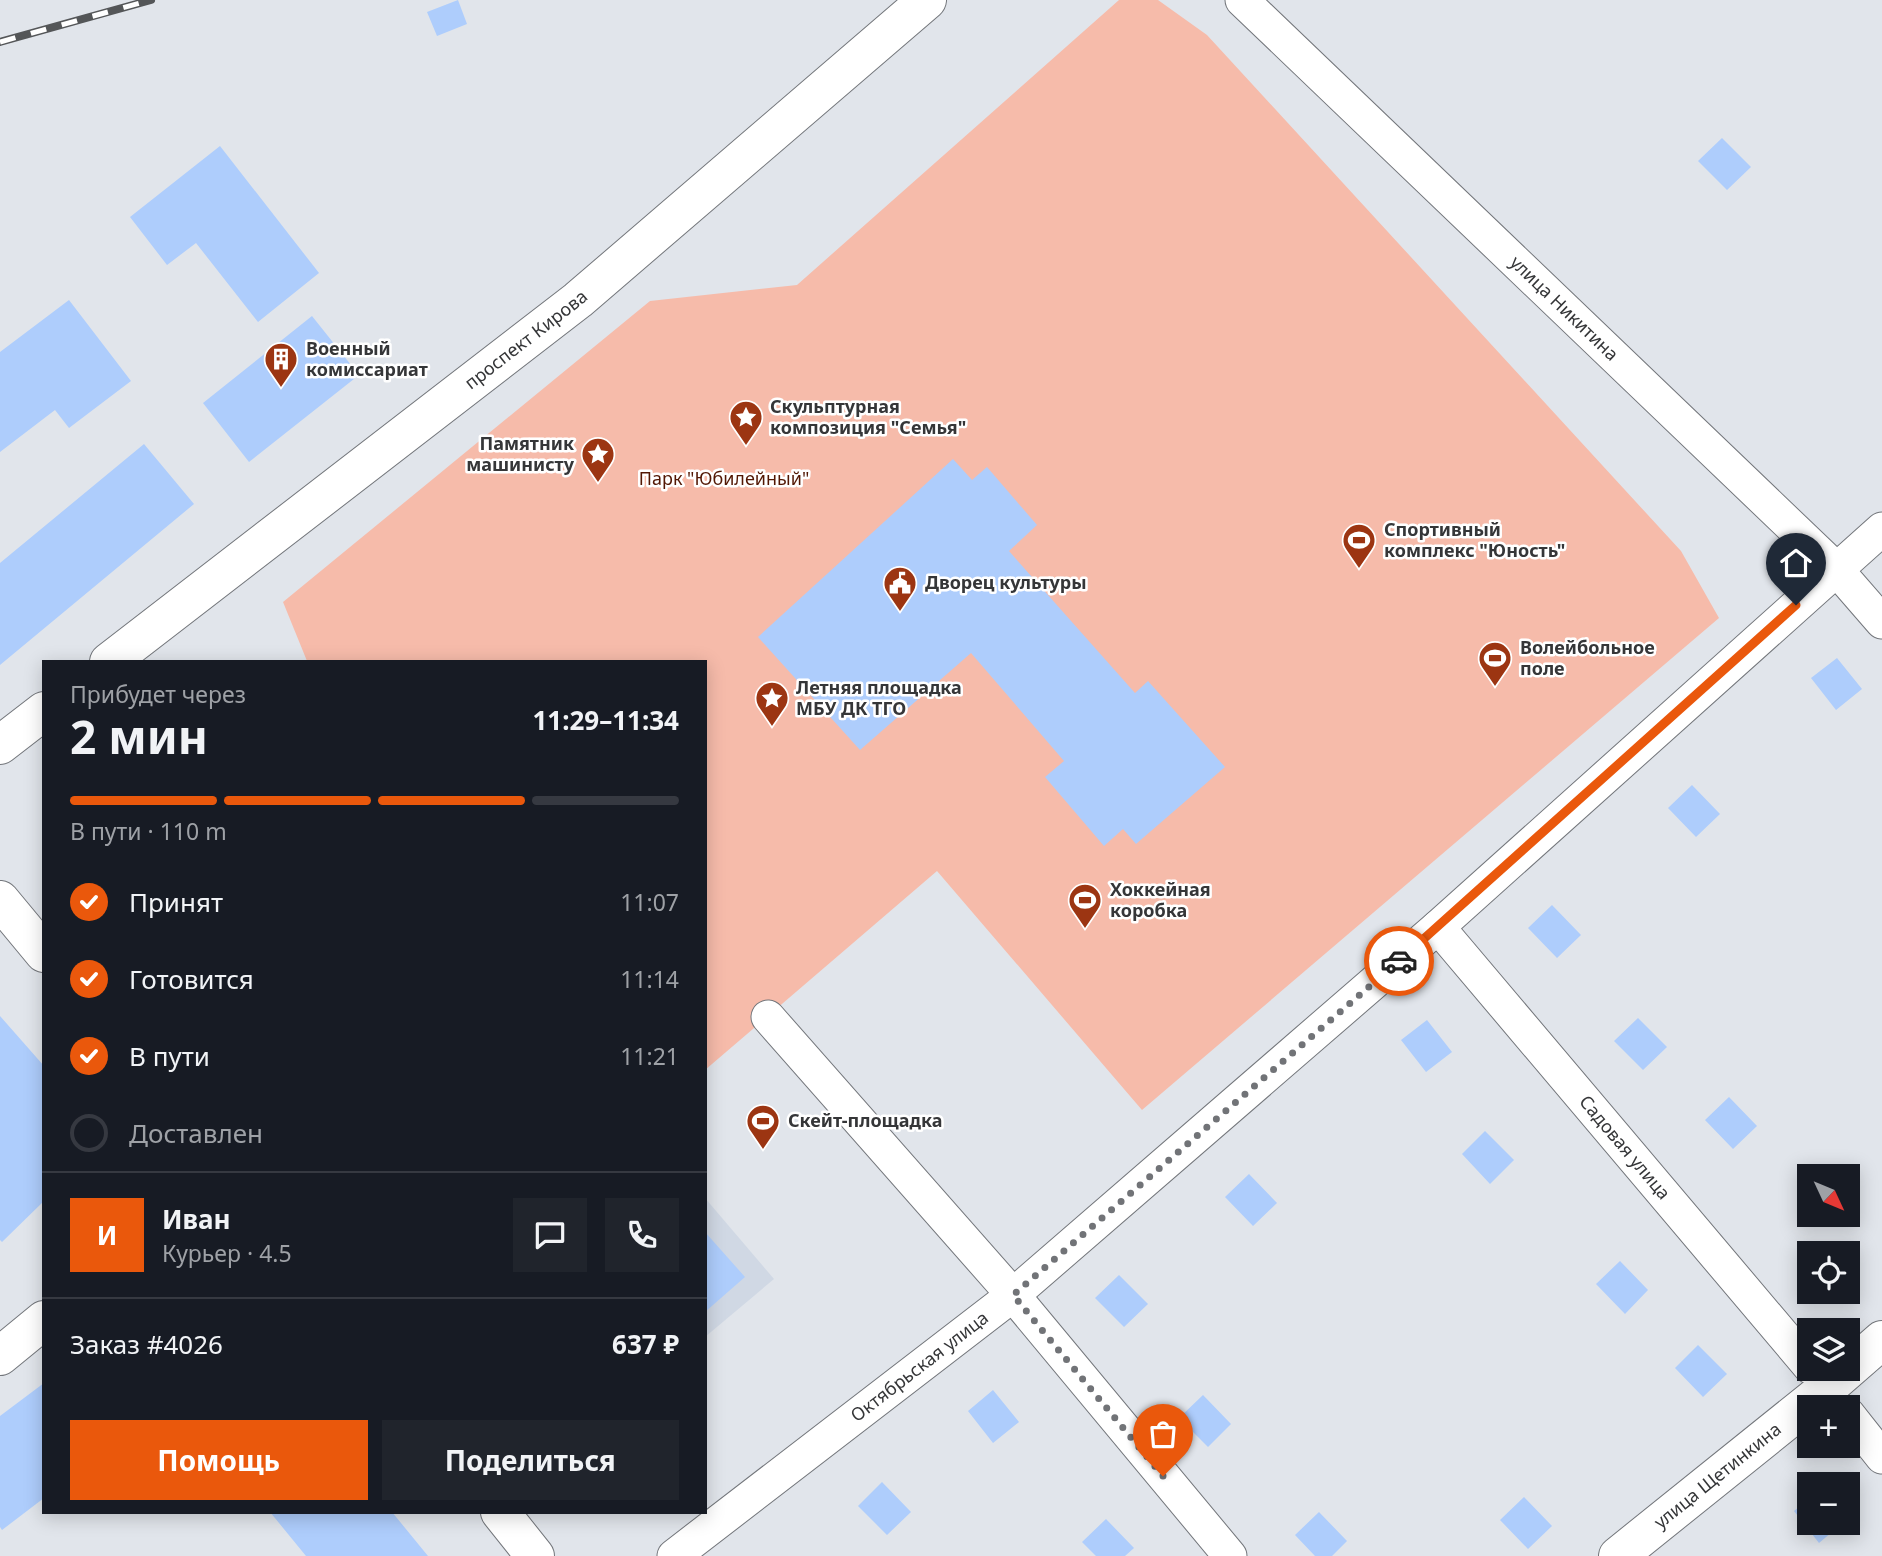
<!DOCTYPE html>
<html lang="ru">
<meta charset="utf-8">
<style>
:root{--surface:#171b24;--page:#20242c;--text:#f1f3f6;--muted:#9ea1a6;--line:#363941;--accent:#ea580c}
body{margin:0;font-family:"Noto Sans",sans-serif;background:var(--page);color:var(--text);height:100vh;display:flex;flex-direction:column;font-size:26px;white-space:nowrap}
*{box-sizing:border-box;margin:0}
p{font-size:23px;color:var(--muted)}
.icon{flex:none;width:38px;height:38px;fill:none;stroke:currentColor;stroke-width:2;stroke-linecap:round;stroke-linejoin:round}
.map{position:relative;flex:1;overflow:hidden}
.panel{position:absolute;left:42px;top:660px;width:665px;height:854px;display:flex;flex-direction:column;background:var(--surface);border-radius:0px;box-shadow:0 4px 18px #0003}
.panel>*{flex:none}
.needle{width:46px;rotate:134deg}
.fabs{position:absolute;left:1797px;top:1164px;display:grid;gap:14px}
.fabs a{display:grid;place-items:center;width:63px;height:63px;border-radius:0px;background:var(--surface);box-shadow:0 4px 18px #0003;font-size:35px}
.pin{position:absolute;display:grid;place-items:center;width:60px;height:60px;color:#fff;margin:-72px -30px;border-radius:50% 50% 50% 0;rotate:-45deg;box-shadow:0 0 7px #0007}
.pin .icon{rotate:45deg}
.courier{position:absolute;display:grid;place-items:center;width:70px;height:70px;margin:-35px;border:5px solid #ea580c;border-radius:50%;background:#fff;color:#222;box-shadow:0 2px 9px #0007}
.head em{font-style:normal;font-weight:700}
.head div{display:flex;flex-direction:column-reverse}
.head{display:flex;align-items:center;justify-content:space-between;height:119px;padding:0 28px}
h1{font-size:46px;font-weight:700;line-height:52px}
.bar{display:grid;grid-template-columns:repeat(4,1fr);gap:10px 7px;align-content:center;height:84px;padding:0 28px}
.bar i{height:9px;border-radius:5px;background:var(--line)}
.bar .active{background:var(--accent)}
.bar p{grid-column:span 4}
.line{display:flex;align-items:center;gap:18px;padding:0 28px;border-top:2px solid var(--line)}
.line div{flex:1}
.round{display:grid;place-items:center;flex:none;width:74px;height:74px;border-radius:0px;background:var(--page)}
ol{padding:0 28px;list-style:none}
li{display:flex;align-items:center;gap:21px;height:77px}
li p{margin-inline-start:auto}
li .icon{padding:7px;border-radius:50%;background:var(--accent);color:#fff;stroke-width:4}
li:last-child{color:var(--muted)}
li i{width:38px;height:38px;border:4px solid var(--line);border-radius:50%}
.primary-button{display:flex;gap:14px;margin-top:auto;padding:14px 28px}
.primary-button a{flex:1;height:80px;border-radius:0px;background:var(--accent);color:#fff;font-size:28px;font-weight:700;line-height:80px;text-align:center}
.primary-button a+a{background:var(--page);color:var(--text)}
.map>svg:first-child{display:block}
.built{fill:#d0d8e4}
.green{fill:#f6bbaa}
.building{fill:#aecdfc}
.lines{fill:none;stroke-linecap:round;stroke-linejoin:round}
.street-casing{stroke:#73767b;stroke-width:35}
.secondary-casing{stroke:#73767b;stroke-width:40}
.street{stroke:#fff;stroke-width:33}
.secondary{stroke:#fff;stroke-width:38}
.rail-casing{stroke:#545658;stroke-width:8}
.rail{stroke:#fff;stroke-width:5;stroke-dasharray:16;stroke-linecap:butt}
.done{stroke:#717377;stroke-width:7;stroke-dasharray:0 12.6}
.route{stroke:#ea580c;stroke-width:9}
.labels{text-anchor:middle;stroke-width:5;stroke-linejoin:round;paint-order:stroke}
.street-label{font-size:18px;fill:#353638;stroke:#fff}
.poi-label{font-size:18px;font-weight:bold;fill:#353638;stroke:#fff;text-anchor:start}
.park-label{font-size:18px;fill:#521704;stroke:#fff}
</style>
<div class="map">
<svg width="1882" height="1556" viewBox="0 0 1882 1556">
<rect width="100%" height="100%" fill="#e1e5eb"/>
<path class="built" d="M705,1198L774,1279L705,1337Z"/>
<path class="green" d="M1119,0H1158L1207,35L1681,551L1719,618L1142,1110L937,871L705,1070V662L307,661L283,602L650,301L797,285Z"/>
<path class="building" d="M458,0L467,24L437,36L427,12Z
M1722,138L1751,167L1727,190L1698,161Z
M220,146L319,273L258,322L196,243L167,265L130,217Z
M69,300L131,381L69,428L55,410L0,452V352Z
M312,316L359,375L249,462L203,403Z
M144,444L194,504L0,665V563Z
M953,459L972,480L987,467L1037,525L1009,551L1135,693L1148,681L1225,767L1136,844L1123,829L1104,846L1045,777L1064,761L971,653L860,750L758,637Z
M1837,658L1862,689L1836,710L1811,678Z
M1692,785L1720,814L1696,837L1668,808Z
M1552,905L1581,935L1557,958L1528,928Z
M0,1016L44,1066V1201L2,1242L0,1240Z
M1638,1018L1667,1047L1643,1070L1614,1041Z
M1427,1020L1452,1052L1426,1072L1401,1040Z
M1729,1097L1757,1126L1733,1149L1705,1120Z
M1485,1131L1514,1160L1490,1184L1462,1154Z
M1249,1174L1277,1203L1253,1226L1225,1197Z
M705,1232L745,1277L705,1312Z
M1810,1258V1279L1799,1268Z
M1620,1261L1648,1290L1625,1314L1596,1284Z
M1119,1275L1148,1304L1124,1327L1095,1298Z
M1698,1345L1727,1374L1703,1397L1675,1368Z
M44,1383V1498L2,1530L0,1527V1416Z
M993,1390L1019,1422L993,1443L968,1411Z
M1203,1395L1231,1424L1208,1447L1179,1418Z
M882,1482L911,1512L887,1535L858,1506Z
M1524,1497L1552,1526L1528,1549L1500,1520Z
M1810,1498V1522H1844L1819,1543L1794,1511Z
M270,1512H392L428,1556H306Z
M1319,1512L1347,1541L1332,1556H1315L1295,1535Z
M1106,1519L1134,1548L1125,1556H1096L1082,1542Z"/>
<g class="lines">
<defs>
<g id="street">
<path id="s1" d="M1242,0L1836,569L1882,622"/>
<path id="s2" d="M1438,927L1810,1367"/>
<path d="M768,1017L1013,1295L1230,1556"/>
<path d="M1848,1414L1882,1457"/>
<path id="s3" d="M674,1556L1013,1295L1438,927L1882,529"/>
</g>
<g id="secondary">
<path id="s4" d="M109,662L578,300L927,0"/>
<path d="M0,745L44,711"/>
<path d="M0,900L44,953"/>
<path d="M0,1356L44,1320"/>
<path d="M500,1512L535,1556"/>
<path id="s5" d="M1618,1556L1827,1388L1882,1340"/>
</g>
</defs>
<use href="#street" class="street-casing"/>
<use href="#secondary" class="secondary-casing"/>
<use href="#street" class="street"/>
<use href="#secondary" class="secondary"/>
<defs>
<path id="rail" d="M0,42L151,0"/>
</defs>
<use href="#rail" class="rail-casing"/>
<use href="#rail" class="rail"/>
</g>
<g class="lines">
<path class="done" d="M1163,1476L1013,1295L1399,961"/>
<path class="route" d="M1399,961L1796,605"/>
</g>
<defs>
<symbol id="building-pin" viewBox="-11 -11 22 30"><path d="M0 17L-7.5 6A9.5 9.5 0 1 1 7.5 6Z" fill="#9c3512" stroke="#fff"/><path d="M-4-6H4V6H1V3H-1V6H-4ZM-2.5-4.3h1.7v1.8h-1.7ZM.8-4.3h1.7v1.8H.8ZM-2.5-1h1.7V.8h-1.7ZM.8-1h1.7V.8H.8Z" fill="#fff"/></symbol>
<symbol id="sight-pin" viewBox="-11 -11 22 30"><path d="M0 17L-7.5 6A9.5 9.5 0 1 1 7.5 6Z" fill="#9c3512" stroke="#fff"/><path d="M0-6L1.8-2.2L6-1.7L2.9 1.2L3.7 5.4L0 3.3L-3.7 5.4L-2.9 1.2L-6-1.7L-1.8-2.2Z" fill="#fff"/></symbol>
<symbol id="stadium-pin" viewBox="-11 -11 22 30"><path d="M0 17L-7.5 6A9.5 9.5 0 1 1 7.5 6Z" fill="#9c3512" stroke="#fff"/><path d="M0-5a6.5 5 0 1 0 0 10a6.5 5 0 1 0 0-10ZM-3.5-1.8h7v3.6h-7Z" fill="#fff"/></symbol>
<symbol id="civic-pin" viewBox="-11 -11 22 30"><path d="M0 17L-7.5 6A9.5 9.5 0 1 1 7.5 6Z" fill="#9c3512" stroke="#fff"/><path d="M-.6-6.5H3V-4.5H.6V-3L4-1V1h2V6H-6V1h2V-1L-.6-3ZM-1.2 2.5V6h2.4V2.5Z" fill="#fff"/></symbol>
</defs>
<g fill-rule="evenodd">
<use href="#building-pin" x="262" y="340" width="38" height="52"/>
<use href="#sight-pin" x="727" y="398" width="38" height="52"/>
<use href="#sight-pin" x="579" y="435" width="38" height="52"/>
<use href="#stadium-pin" x="1340" y="521" width="38" height="52"/>
<use href="#civic-pin" x="881" y="564" width="38" height="52"/>
<use href="#stadium-pin" x="1476" y="639" width="38" height="52"/>
<use href="#sight-pin" x="753" y="679" width="38" height="52"/>
<use href="#stadium-pin" x="1066" y="881" width="38" height="52"/>
<use href="#stadium-pin" x="744" y="1102" width="38" height="52"/>
</g>
<g class="labels">
<g class="street-label">
<text dy="6" stroke="none"><textPath href="#s1" startOffset="446">улица Никитина</textPath></text>
<text dy="6" stroke="none"><textPath href="#s4" startOffset="527">проспект Кирова</textPath></text>
<text dy="6" stroke="none"><textPath href="#s2" startOffset="289">Садовая улица</textPath></text>
<text dy="6" stroke="none"><textPath href="#s3" startOffset="310">Октябрьская улица</textPath></text>
<text dy="6" stroke="none"><textPath href="#s5" startOffset="128">улица Щетинкина</textPath></text>
</g>
<g class="poi-label">
<text x="306" y="355">Военный<tspan x="306" dy="21">комиссариат</tspan></text>
<text x="770" y="413">Скульптурная<tspan x="770" dy="21">композиция "Семья"</tspan></text>
<text x="574" y="450" text-anchor="end">Памятник<tspan x="574" dy="21">машинисту</tspan></text>
<text x="1384" y="536">Спортивный<tspan x="1384" dy="21">комплекс "Юность"</tspan></text>
<text x="925" y="589">Дворец культуры</text>
<text x="1520" y="654">Волейбольное<tspan x="1520" dy="21">поле</tspan></text>
<text x="796" y="694">Летняя площадка<tspan x="796" dy="21">МБУ ДК ТГО</tspan></text>
<text x="1110" y="896">Хоккейная<tspan x="1110" dy="21">коробка</tspan></text>
<text x="788" y="1127">Скейт-площадка</text>
</g>
<g class="park-label">
<text x="724" y="485">Парк "Юбилейный"</text>
</g>
</g>
</svg>
<div class="fabs">
<a><svg class="needle" viewBox="-14 -14 28 28"><path d="M0-13l5 13h-10z" fill="#e53935"/><path d="M0 13l5-13h-10z" fill="#9ea1a6"/></svg></a>
<a><svg class="icon" aria-label="locate" viewBox="0 0 24 24"><circle cx="12" cy="12" r="6"/><path d="M12 2v4M12 18v4M2 12h4M18 12h4"/></svg></a>
<a><svg class="icon" aria-label="layers" viewBox="0 0 24 24"><path d="M12 4l9 5-9 5-9-5zM3 14l9 5 9-5"/></svg></a>
<a>+</a>
<a>−</a>
</div>
<div class="pin" style="left:1163px;top:1476px;background:#ea580c"><svg class="icon" aria-label="bag" viewBox="0 0 24 24"><path d="M5 8h14l-1 12H6zM9 8a3 3 0 0 1 6 0"/></svg></div>
<div class="pin" style="left:1796px;top:605px;background:#1f2937"><svg class="icon" aria-label="home" viewBox="0 0 24 24"><path d="M3 11l9-7 9 7M6 9v11h12V9"/></svg></div>
<div class="courier" style="left:1399px;top:961px"><svg class="icon" aria-label="car" viewBox="0 0 24 24"><path d="M5 17H2v-5l4-1 3-4h7l3 4 3 1v5h-3M9 17h6M6 11h13"/><circle cx="7" cy="17" r="2"/><circle cx="17" cy="17" r="2"/></svg></div>
<section class="panel">
<div class="head"><div><h1>2 мин</h1><p>Прибудет через</p></div><em>11:29–11:34</em></div>
<div class="bar"><i class="active"></i><i class="active"></i><i class="active"></i><i></i><p>В пути · 110 m</p></div>
<ol>
<li><svg class="icon" aria-label="check" viewBox="0 0 24 24"><path d="M5 12l5 5 9-10"/></svg>Принят<p>11:07</p></li>
<li><svg class="icon" aria-label="check" viewBox="0 0 24 24"><path d="M5 12l5 5 9-10"/></svg>Готовится<p>11:14</p></li>
<li><svg class="icon" aria-label="check" viewBox="0 0 24 24"><path d="M5 12l5 5 9-10"/></svg>В пути<p>11:21</p></li>
<li><i></i>Доставлен</li>
</ol>
<div class="line" style="height:126px"><b class="round" style="background:var(--accent);color:#fff">И</b><div><b>Иван</b><p>Курьер · 4.5</p></div><a class="round"><svg class="icon" aria-label="chat" viewBox="0 0 24 24"><path d="M4 5h16v11H9l-5 4z"/></svg></a><a class="round"><svg class="icon" aria-label="phone" viewBox="0 0 24 24"><path d="M5 4h4l2 5-3 2q2 4 5 5l2-3 5 2v4C11 20 4 13 5 4z"/></svg></a></div>
<div class="line" style="height:91px"><div>Заказ #4026</div><b>637 ₽</b></div>
<div class="primary-button"><a>Помощь</a><a>Поделиться</a></div>
</section>
</div>
